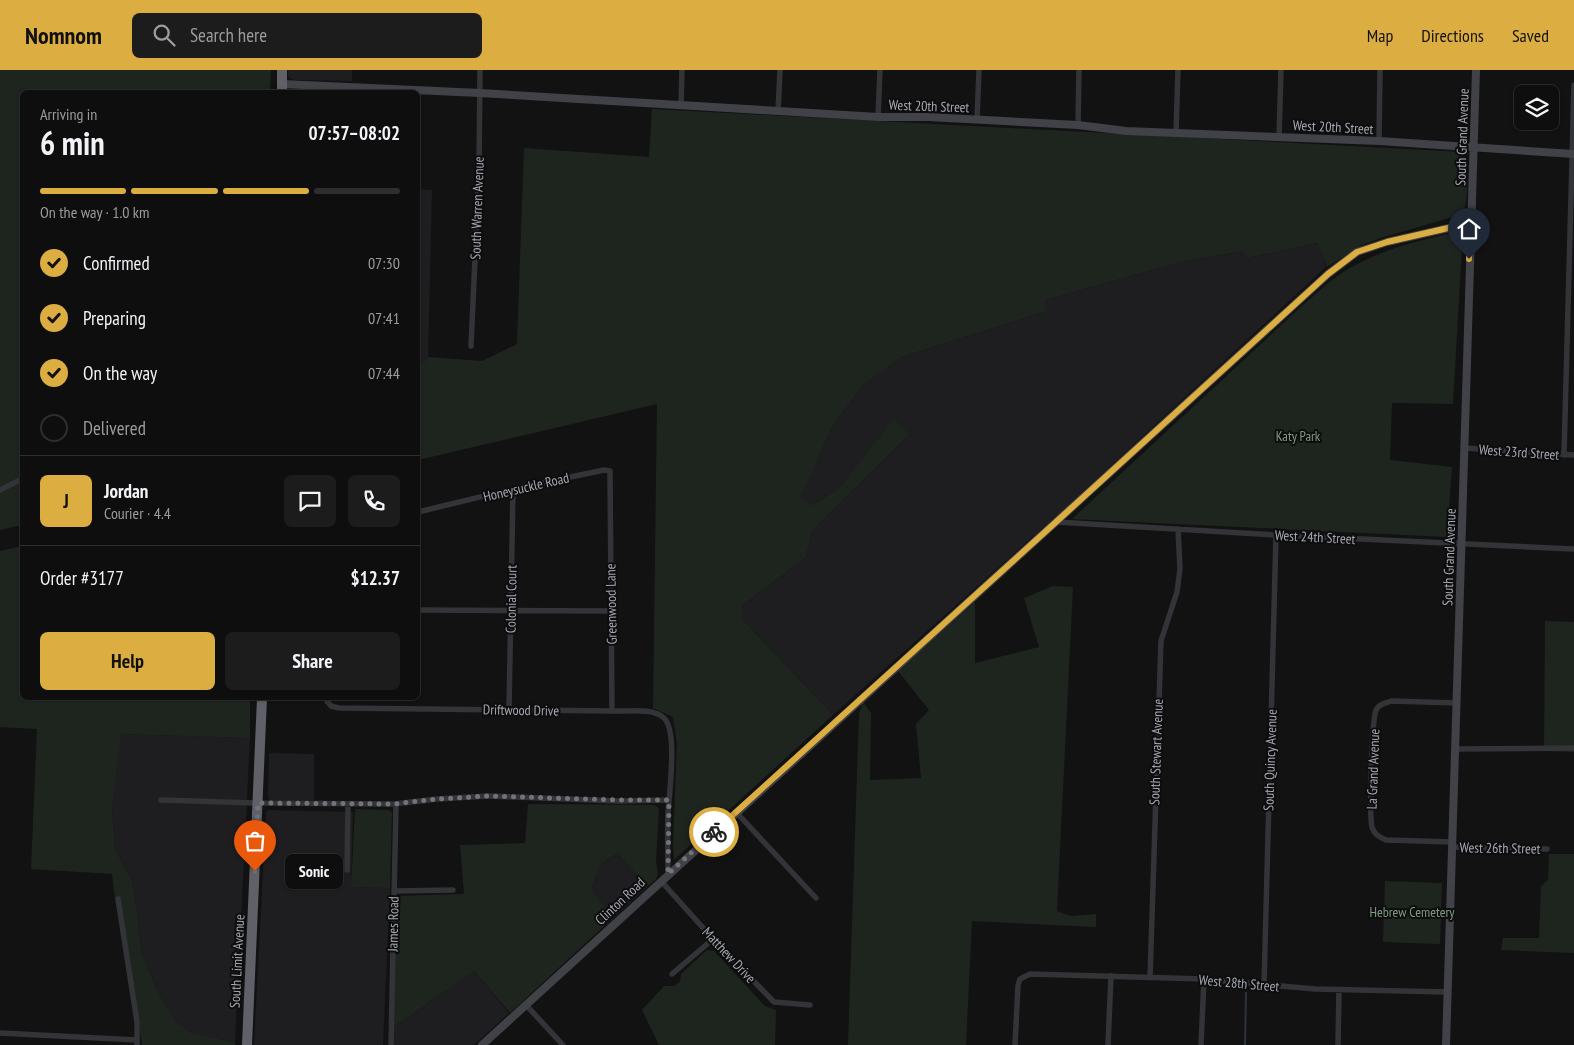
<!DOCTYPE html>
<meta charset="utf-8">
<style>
:root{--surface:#0e0e0e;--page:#1c1c1c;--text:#f1f3f6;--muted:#9b9c9e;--line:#2e2e2e;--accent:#dcad41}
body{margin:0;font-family:"PT Sans Narrow",sans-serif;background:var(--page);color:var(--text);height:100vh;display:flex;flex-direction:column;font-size:19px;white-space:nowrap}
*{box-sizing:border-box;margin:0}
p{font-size:16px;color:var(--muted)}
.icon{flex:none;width:28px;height:28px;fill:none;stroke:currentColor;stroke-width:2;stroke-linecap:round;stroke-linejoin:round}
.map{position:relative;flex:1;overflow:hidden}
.side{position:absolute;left:20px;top:20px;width:400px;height:610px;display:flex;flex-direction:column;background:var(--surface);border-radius:8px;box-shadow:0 1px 4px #0004,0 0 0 1px var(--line)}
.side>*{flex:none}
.controls{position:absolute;left:1514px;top:15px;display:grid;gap:10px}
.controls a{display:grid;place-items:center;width:45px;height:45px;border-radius:8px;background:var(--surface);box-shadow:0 1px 4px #0004,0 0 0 1px var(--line);font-size:25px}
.pin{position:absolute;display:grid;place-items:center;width:42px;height:42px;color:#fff;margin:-51px -21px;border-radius:50% 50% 50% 0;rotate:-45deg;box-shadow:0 0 5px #0007}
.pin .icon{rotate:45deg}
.courier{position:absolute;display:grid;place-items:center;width:50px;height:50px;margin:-25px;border:4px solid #dcad41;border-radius:50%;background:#fff;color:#222;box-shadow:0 1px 6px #0007}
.bubble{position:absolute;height:35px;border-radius:8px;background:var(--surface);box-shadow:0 1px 4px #0004,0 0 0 1px var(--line);font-size:16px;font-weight:700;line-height:35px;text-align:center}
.overview em{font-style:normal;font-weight:700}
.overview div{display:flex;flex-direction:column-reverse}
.overview{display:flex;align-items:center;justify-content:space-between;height:85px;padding:0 20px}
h1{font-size:32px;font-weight:700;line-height:38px}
.bar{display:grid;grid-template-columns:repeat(4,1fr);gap:8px 5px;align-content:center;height:60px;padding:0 20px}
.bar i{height:6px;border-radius:4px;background:var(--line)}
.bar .current{background:var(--accent)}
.bar p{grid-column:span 4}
.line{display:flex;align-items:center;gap:12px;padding:0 20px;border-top:1px solid var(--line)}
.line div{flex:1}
.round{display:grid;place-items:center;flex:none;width:52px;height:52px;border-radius:8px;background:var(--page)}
ol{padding:0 20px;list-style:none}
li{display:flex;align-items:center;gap:15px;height:55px}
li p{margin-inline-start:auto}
li .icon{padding:5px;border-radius:50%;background:var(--accent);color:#111;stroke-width:4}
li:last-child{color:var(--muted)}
li i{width:28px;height:28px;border:2px solid var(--line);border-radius:50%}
.cta{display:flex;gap:10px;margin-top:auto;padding:10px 20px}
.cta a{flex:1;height:58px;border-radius:8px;background:var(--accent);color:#111;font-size:20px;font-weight:700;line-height:58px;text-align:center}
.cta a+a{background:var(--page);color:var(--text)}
header{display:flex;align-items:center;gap:30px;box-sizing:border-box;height:70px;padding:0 25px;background:var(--accent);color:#111}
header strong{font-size:24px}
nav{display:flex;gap:28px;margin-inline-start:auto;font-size:18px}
.search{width:350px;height:45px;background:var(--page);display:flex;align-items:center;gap:12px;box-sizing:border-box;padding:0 18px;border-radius:8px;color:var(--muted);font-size:19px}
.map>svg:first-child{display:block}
.built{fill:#1e1e20}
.green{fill:#1e251f}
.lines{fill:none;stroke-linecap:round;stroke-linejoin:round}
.stream{stroke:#2d333a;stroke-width:2}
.street{stroke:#333437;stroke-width:5.5}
.secondary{stroke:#414247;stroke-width:8}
.highway{stroke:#606168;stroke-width:10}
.done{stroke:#72747a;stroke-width:5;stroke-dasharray:0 9}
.route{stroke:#dcad41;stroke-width:6}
.labels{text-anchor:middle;stroke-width:4;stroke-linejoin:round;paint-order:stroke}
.street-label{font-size:14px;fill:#a5a8b2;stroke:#0d0d0e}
.park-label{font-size:14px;fill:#7e9b80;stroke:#0d0d0e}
</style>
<header>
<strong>Nomnom</strong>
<div class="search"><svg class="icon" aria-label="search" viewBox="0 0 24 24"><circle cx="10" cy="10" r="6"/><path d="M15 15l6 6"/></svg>Search here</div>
<nav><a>Map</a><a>Directions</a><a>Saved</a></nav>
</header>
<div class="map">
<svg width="1574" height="975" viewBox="0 0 1574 975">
<rect width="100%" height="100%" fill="#121213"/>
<path class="built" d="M288,0H352V11L295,10L291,9L288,6Z
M418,119L432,120L428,287L418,297Z
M1319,173L1326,197L1065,438L833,645L743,550L742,535L806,487L812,461L910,364L894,350L839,418L813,435L799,428L832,357L861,317L901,287L1047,241L1045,230L1181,192L1244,181L1248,188Z
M120,664L250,668L235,972L191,963L175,950L157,920L142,884L133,813L115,779L112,738Z
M269,683L314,684V730L271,731L268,728Z
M268,740L353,742L351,817L390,818L383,975H254L266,743Z
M617,783L648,816L614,847L591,819L601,794Z
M474,901L509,943L474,975H391L392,958Z"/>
<path class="green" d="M0,0H271L270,22H22V455L0,460Z
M652,39L1463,82C1470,96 1468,129 1463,144L1384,167L1362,175L1327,197L1318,173L1248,188L1243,181L1181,192L1045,230L1047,241L901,287L861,317L832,357L800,428L813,435L839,418L894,349L910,364L812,461L806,487L742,535L743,550L833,645L674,790L673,773L677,673L673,647L653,638L657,334L418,390V297L428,287L482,291L517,274L524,78L649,87Z
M1463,160L1453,334L1392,333L1390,390L1452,397L1447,467L1072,449L1303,235C1316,224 1328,212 1342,203C1379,179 1422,170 1463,160Z
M22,476V628H250V668L121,664L112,738L115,779L133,813L142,884L157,920L175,950L191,963L235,972V975H142L120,830L115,829L112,804L31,799L37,659L0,657V481Z
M1053,516L1073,517L1057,841L1071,846L1096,844V857L972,851L966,975H848L859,643L863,632L871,643L870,710L921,708L916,654L929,640L898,601L975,532V593L1039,577L1024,528Z
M1545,551L1574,552V682L1544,681Z
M528,734L654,735L659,738L656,791L658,804L656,809L648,816L617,783L601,794L591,819L614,847L510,943L474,901L392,958L397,826L464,824L460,775L525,773Z
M355,739L388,740L392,742L390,818L351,817Z
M1549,784H1574V883L1501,880L1503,868H1539L1541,816L1548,810Z
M1385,811L1442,813L1440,874L1383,872Z
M707,880L714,881L765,936L776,940L775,975H659L642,940L664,916H674L680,912L681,904Z"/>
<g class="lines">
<path class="stream" d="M1245,975L1246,923"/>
<path class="street" d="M681,35L682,0
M778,42L780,0
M878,47L880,0
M977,50L979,0
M1078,55L1079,0
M1176,62L1178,0
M1279,67L1281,0
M1379,71L1380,0
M471,276L479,101L480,0
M1465,378L1574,385
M1564,385L1574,15
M0,420L22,409
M418,442L513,419L604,400L610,401L612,641
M1056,452L1276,465L1574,479
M418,540L611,541
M327,628V631L331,636L339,638L612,641C627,642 652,637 664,648C678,661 669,724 668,743C667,763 668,784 668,804
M509,640L513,419
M1455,679L1574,678
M161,730L258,733L394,734L437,729L488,726L619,731L669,730
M736,742L816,828
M1452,772L1386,770C1379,767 1374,764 1372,757C1369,746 1372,649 1376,640C1379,634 1385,633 1392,631L1457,633
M1452,777L1547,779
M347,800L348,735
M661,811L713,869L774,932L810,935
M394,821L453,820
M118,829L137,952V975
M672,904L713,869
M1150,908L1161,571L1177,522L1180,499L1178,459
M1264,915L1276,465
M526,935L563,975
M0,963L137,970
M391,975L396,734
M1015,975L1018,915L1020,909L1030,904L1204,909L1315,919L1447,922
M1108,975L1111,906
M1201,975L1204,909
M1338,975L1339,920"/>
<path class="secondary" d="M282,14L480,23L878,47H928L1078,55L1126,61L1379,71L1574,84
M482,975L1328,204L1357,182L1387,172L1471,153
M1446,975L1476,0"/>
<path class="highway" d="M282,22V0
M247,975L262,628"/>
</g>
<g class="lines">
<path class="done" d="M255,801L258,733L394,734L437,729L488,726L619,730H669L668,804L714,762"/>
<path class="route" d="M714,762L1056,452L1328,204L1357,182L1387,172L1470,153L1469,189"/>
</g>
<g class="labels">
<g class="street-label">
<text transform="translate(929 36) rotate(2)" y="5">West 20th Street</text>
<text transform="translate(1333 57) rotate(3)" y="5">West 20th Street</text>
<text transform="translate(1462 67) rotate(-88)" y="5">South Grand Avenue</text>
<text transform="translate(477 138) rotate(-88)" y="5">South Warren Avenue</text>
<text transform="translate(1519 382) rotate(4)" y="5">West 23rd Street</text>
<text transform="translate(526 417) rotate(-13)" y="5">Honeysuckle Road</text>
<text transform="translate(1315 467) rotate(3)" y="5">West 24th Street</text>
<text transform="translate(1449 487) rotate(-88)" y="5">South Grand Avenue</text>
<text transform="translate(511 529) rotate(-89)" y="5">Colonial Court</text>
<text transform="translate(611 534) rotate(-91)" y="5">Greenwood Lane</text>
<text transform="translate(521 640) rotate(1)" y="5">Driftwood Drive</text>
<text transform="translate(1156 682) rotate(-88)" y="5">South Stewart Avenue</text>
<text transform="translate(1270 690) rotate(-88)" y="5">South Quincy Avenue</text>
<text transform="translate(1373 699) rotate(-88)" y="5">La Grand Avenue</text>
<text transform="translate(1500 778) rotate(1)" y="5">West 26th Street</text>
<text transform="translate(620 831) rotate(-43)" y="5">Clinton Road</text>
<text transform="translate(393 854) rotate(-89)" y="5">James Road</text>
<text transform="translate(729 885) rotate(47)" y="5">Matthew Drive</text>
<text transform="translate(237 891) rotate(-87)" y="5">South Limit Avenue</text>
<text transform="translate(1239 913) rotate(5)" y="5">West 28th Street</text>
</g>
<g class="park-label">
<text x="1298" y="371">Katy Park</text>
<text x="1412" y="847">Hebrew Cemetery</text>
</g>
</g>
</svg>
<div class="controls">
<a><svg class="icon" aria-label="layers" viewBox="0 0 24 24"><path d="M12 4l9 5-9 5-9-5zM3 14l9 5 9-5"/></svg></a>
</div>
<div class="pin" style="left:255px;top:801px;background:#ea580c"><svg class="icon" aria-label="bag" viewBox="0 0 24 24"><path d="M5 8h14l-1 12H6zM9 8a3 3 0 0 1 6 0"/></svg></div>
<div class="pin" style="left:1469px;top:189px;background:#1f2937"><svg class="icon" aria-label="home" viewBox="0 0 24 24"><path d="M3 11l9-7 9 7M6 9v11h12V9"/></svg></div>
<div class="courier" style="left:714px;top:762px"><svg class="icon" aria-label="bike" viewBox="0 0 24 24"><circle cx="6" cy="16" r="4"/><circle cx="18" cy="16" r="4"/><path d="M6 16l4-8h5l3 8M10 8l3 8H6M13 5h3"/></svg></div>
<div class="bubble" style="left:285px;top:784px;width:58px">Sonic</div>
<section class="side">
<div class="overview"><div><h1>6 min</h1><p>Arriving in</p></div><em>07:57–08:02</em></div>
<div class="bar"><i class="current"></i><i class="current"></i><i class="current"></i><i></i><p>On the way · 1.0 km</p></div>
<ol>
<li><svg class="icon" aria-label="check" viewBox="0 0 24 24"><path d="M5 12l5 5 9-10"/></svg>Confirmed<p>07:30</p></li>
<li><svg class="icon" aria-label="check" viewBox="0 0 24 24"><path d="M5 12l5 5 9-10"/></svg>Preparing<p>07:41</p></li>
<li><svg class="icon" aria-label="check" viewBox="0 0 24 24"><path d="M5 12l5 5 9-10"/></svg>On the way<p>07:44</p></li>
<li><i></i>Delivered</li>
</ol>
<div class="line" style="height:90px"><b class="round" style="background:var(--accent);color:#111">J</b><div><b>Jordan</b><p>Courier · 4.4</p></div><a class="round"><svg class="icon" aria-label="chat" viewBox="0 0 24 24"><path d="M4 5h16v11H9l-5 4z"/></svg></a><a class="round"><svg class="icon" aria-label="phone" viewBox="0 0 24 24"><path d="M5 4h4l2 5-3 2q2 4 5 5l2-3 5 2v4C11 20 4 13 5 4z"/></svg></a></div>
<div class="line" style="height:65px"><div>Order #3177</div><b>$12.37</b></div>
<div class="cta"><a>Help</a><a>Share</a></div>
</section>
</div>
